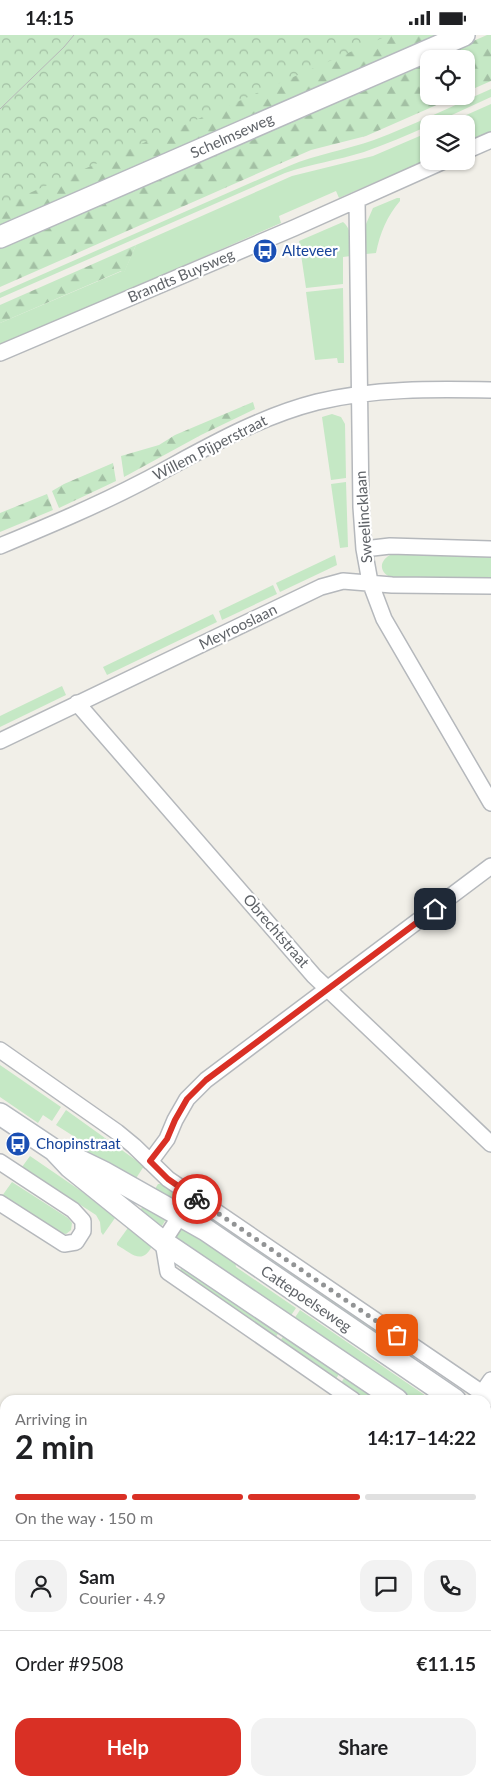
<!DOCTYPE html>
<meta charset="utf-8">
<style>
:root{--surface:#fff;--page:#f2f2f2;--text:#202124;--muted:#757577;--line:#e0e0e0;--accent:#d93025}
body{margin:0;font-family:Lato,sans-serif;background:var(--page);color:var(--text);height:100vh;display:flex;flex-direction:column;font-size:19px;white-space:nowrap}
*{box-sizing:border-box;margin:0}
p{font-size:16px;color:var(--muted)}
.icon{flex:none;width:28px;height:28px;fill:none;stroke:currentColor;stroke-width:2;stroke-linecap:round;stroke-linejoin:round}
.map{position:relative;flex:1;overflow:hidden}
.details{position:absolute;left:0px;top:1360px;width:491px;height:391px;display:flex;flex-direction:column;background:var(--surface);border-radius:15px 15px 0 0;box-shadow:0 1px 4px #0004}
.details>*{flex:none}
.tools{position:absolute;left:420px;top:15px;display:grid;gap:10px}
.tools a{display:grid;place-items:center;width:55px;height:55px;border-radius:10px;background:var(--surface);box-shadow:0 1px 4px #0004;font-size:25px}
.pin{position:absolute;display:grid;place-items:center;width:42px;height:42px;color:#fff;margin:-21px;border-radius:10px;box-shadow:0 2px 8px #0006}
.courier{position:absolute;display:grid;place-items:center;width:50px;height:50px;margin:-25px;border:4px solid #d93025;border-radius:50%;background:#fff;color:#222;box-shadow:0 1px 6px #0007}
.summary em{font-style:normal;font-weight:700}
.summary div{display:flex;flex-direction:column-reverse}
.summary{display:flex;align-items:center;justify-content:space-between;height:85px;padding:0 15px}
h1{font-size:32px;font-weight:700;line-height:38px}
.bar{display:grid;grid-template-columns:repeat(4,1fr);gap:8px 5px;align-content:center;height:60px;padding:0 15px}
.bar i{height:6px;border-radius:4px;background:var(--line)}
.bar .selected{background:var(--accent)}
.bar p{grid-column:span 4}
.line{display:flex;align-items:center;gap:12px;padding:0 15px;border-top:1px solid var(--line)}
.line div{flex:1}
.round{display:grid;place-items:center;flex:none;width:52px;height:52px;border-radius:15px;background:var(--page)}
.primary-button{display:flex;gap:10px;margin-top:auto;padding:10px 15px}
.primary-button a{flex:1;height:58px;border-radius:15px;background:var(--accent);color:#fff;font-size:20px;font-weight:700;line-height:58px;text-align:center}
.primary-button a+a{background:var(--page);color:var(--text)}
.status{display:flex;justify-content:space-between;align-items:center;height:35px;padding:0 25px;background:var(--surface);direction:ltr}
.status svg{height:14px;fill:currentColor}
.map>svg:first-child{display:block}
.green{fill:#c5e8c5}
.forest{fill:url(#forest-firs)}
.park{fill:url(#park-crowns)}
.lines{fill:none;stroke-linecap:round;stroke-linejoin:round}
.street-casing{stroke:#b5b8bc;stroke-width:18}
.secondary-casing{stroke:#b6babf;stroke-width:24}
.street{stroke:#fff;stroke-width:15}
.secondary{stroke:#fff;stroke-width:21}
.tram{stroke:#b6b7b8;stroke-width:1}
.done{stroke:#929495;stroke-width:5;stroke-dasharray:0 9}
.route{stroke:#d93025;stroke-width:6}
.labels{text-anchor:middle;stroke-width:4.5;stroke-linejoin:round;paint-order:stroke}
.street-label{font-size:15px;fill:#5f6368;stroke:#fff}
.transit-label{font-size:15px;fill:#164399;stroke:#fff;text-anchor:start}
</style>
<div class="status"><b>14:15</b><svg viewBox="0 0 49 12"><path d="M0 12V9h3v3zM5 12V6h3v6zM10 12V3h3v9zM15 12V0h3v12zM26 1h20v11H26zM47 4h2v5h-2z"/></svg></div>
<div class="map">
<svg width="491" height="1751" viewBox="0 0 491 1751">
<defs>
<pattern id="forest-firs" width="22" height="20" patternUnits="userSpaceOnUse" patternTransform="scale(1.25)"><rect width="22" height="20" fill="#c5e8c5"/><path d="M5 1l3.5 6h-7zM16 11l3.5 6h-7z" fill="#a3c0a4"/></pattern>
<pattern id="park-crowns" width="20" height="18" patternUnits="userSpaceOnUse" patternTransform="scale(1.25)"><rect width="20" height="18" fill="#c5e8c5"/><path d="M2 6a3 3 0 1 1 6 0M12 15a3 3 0 1 1 6 0" fill="none" stroke="#a3c0a4"/></pattern>
</defs>
<rect width="100%" height="100%" fill="#f1efe8"/>
<path class="green" d="M491,54V62C449,81 407,102 364,117C338,125 311,129 285,138L0,263V258L289,131C317,119 346,115 374,105C414,90 452,71 491,54Z
M491,69V97L466,108V89H446Z
M429,97V124L339,163L336,156L279,181L281,188L0,311V288L122,236L124,237L136,210L292,141L373,121Z
M397,163H400V166C387,181 380,198 376,218L366,219V189L373,173Z
M343,187C353,195 350,208 351,221L343,222V249L306,253L299,206Z
M343,253L344,328H338L337,323L315,325L306,257Z
M332,379L341,382L345,389L346,443L331,445L322,382Z
M346,447L348,512L340,513L331,449Z
M392,519L491,521V544L392,543C378,537 379,525 392,519Z
M335,520L337,530L280,557L276,548Z
M273,550L277,559L222,585L219,576Z
M213,579L217,587L107,640L103,632Z
M62,651L66,660L0,692V681Z
M0,1030L61,1072L52,1086L43,1080L38,1088L0,1062Z
M66,1075L144,1131L133,1148L84,1119L89,1111L56,1090Z
M30,1121L81,1156L115,1183L103,1200L101,1197L100,1187L96,1180L22,1132Z
M12,1147L68,1183L72,1188L71,1195L66,1199L60,1198L2,1161Z
M158,1149H162L312,1251L306,1258L152,1159Z
M145,1168L168,1181L160,1194L139,1177Z
M130,1190L152,1211C142,1231 131,1218 117,1210V1208Z
M180,1192L234,1221L236,1232L296,1273L288,1285L175,1203V1199Z
M181,1231L282,1293L275,1303L180,1238Z
M316,1254L412,1319L407,1326L311,1261Z
M300,1275L432,1365H406L292,1287Z
M287,1296L388,1365H366L341,1348L346,1340L340,1337L336,1344L280,1306Z
M491,1507V1550L486,1556V1514Z
M261,1746H305L302,1751H258Z
M447,1746H483L491,1749V1751H459Z"/>
<path class="forest" d="M89,0H441L0,193V91Z
M487,0H491V46L466,57V24H432Z
M429,25V61H457L366,101L311,115L0,252V211Z
M136,210L124,238L121,236L0,288V270Z
M253,367L255,374L201,400L124,442L121,421L159,410L175,400Z
M113,428L116,446L59,473L52,456L64,449Z
M47,459L53,475L0,497V478Z"/>
<path class="park" d="M0,0H389L0,171Z"/>
<g class="lines">
<defs>
<path id="street" d="M466,116L491,105
M357,165L361,472L364,514L370,547L384,584L491,768
M0,318L294,193L444,126
M0,511C48,491 96,471 142,447C199,417 254,383 317,367C375,353 432,354 491,355
M364,514L390,511L491,514
M77,668L314,941L491,1109
M0,706L321,552L343,546L392,550L491,551
M0,1015L117,1097L134,1111L168,1144L491,1364
M0,1127L73,1175L83,1186V1196L76,1207L64,1209L0,1168
M150,1127L167,1104L175,1085L187,1064L206,1045L491,831
M180,1181L163,1207L168,1237L353,1365
M482,1358L491,1345
M0,1423L5,1426
M486,1455L491,1459
M486,1494L491,1486
M0,1648L5,1651
M486,1727L491,1729
M200,1746L210,1751
M317,1751L321,1746"/>
<path id="secondary" d="M0,202L464,0
M0,1079L54,1115L70,1132L163,1207L397,1365
M68,1120L103,1137L206,1195L455,1365
M486,1388L491,1391
M486,1426L491,1429"/>
</defs>
<use href="#street" class="street-casing"/>
<use href="#secondary" class="secondary-casing"/>
<use href="#street" class="street"/>
<use href="#secondary" class="secondary"/>
<path class="tram" d="M0,74L64,12L74,0"/>
</g>
<g class="lines">
<path class="done" d="M197,1164L397,1300"/>
<path class="route" d="M197,1164L168,1144L150,1126L167,1104L175,1085L187,1064L206,1045L435,874"/>
</g>
<defs>
<symbol id="bus-disc" viewBox="-11 -11 22 22"><circle r="9.5" fill="#1a4fb4" stroke="#fff"/><path d="M-5-6H5V4H4V6H2V4H-2V6H-4V4H-5ZM-3.5-4V0h7V-4ZM-3.5 1.2v1.5H-2V1.2ZM2 1.2v1.5H3.5V1.2Z" fill="#fff"/></symbol>
</defs>
<g fill-rule="evenodd">
<use href="#bus-disc" x="251" y="202" width="28" height="28"/>
<use href="#bus-disc" x="4" y="1095" width="28" height="28"/>
</g>
<g class="labels">
<g class="street-label">
<text transform="translate(232 101) rotate(-24)" y="5">Schelmseweg</text>
<text transform="translate(181 241) rotate(-23)" y="5">Brandts Buysweg</text>
<text transform="translate(210 413) rotate(-27)" y="5">Willem Pijperstraat</text>
<text transform="translate(364 482) rotate(-94)" y="5">Sweelincklaan</text>
<text transform="translate(238 592) rotate(-26)" y="5">Meyrooslaan</text>
<text transform="translate(276 896) rotate(49)" y="5">Obrechtstraat</text>
<text transform="translate(306 1264) rotate(34)" y="5">Cattepoelseweg</text>
</g>
<g class="transit-label">
<text x="282" y="221">Alteveer</text>
<text x="36" y="1114">Chopinstraat</text>
</g>
</g>
</svg>
<div class="tools">
<a><svg class="icon" aria-label="locate" viewBox="0 0 24 24"><circle cx="12" cy="12" r="6"/><path d="M12 2v4M12 18v4M2 12h4M18 12h4"/></svg></a>
<a><svg class="icon" aria-label="layers" viewBox="0 0 24 24"><path d="M12 4l9 5-9 5-9-5zM3 14l9 5 9-5"/></svg></a>
</div>
<div class="pin" style="left:397px;top:1300px;background:#ea580c"><svg class="icon" aria-label="bag" viewBox="0 0 24 24"><path d="M5 8h14l-1 12H6zM9 8a3 3 0 0 1 6 0"/></svg></div>
<div class="pin" style="left:435px;top:874px;background:#1f2937"><svg class="icon" aria-label="home" viewBox="0 0 24 24"><path d="M3 11l9-7 9 7M6 9v11h12V9"/></svg></div>
<div class="courier" style="left:197px;top:1164px"><svg class="icon" aria-label="bike" viewBox="0 0 24 24"><circle cx="6" cy="16" r="4"/><circle cx="18" cy="16" r="4"/><path d="M6 16l4-8h5l3 8M10 8l3 8H6M13 5h3"/></svg></div>
<section class="details">
<div class="summary"><div><h1>2 min</h1><p>Arriving in</p></div><em>14:17–14:22</em></div>
<div class="bar"><i class="selected"></i><i class="selected"></i><i class="selected"></i><i></i><p>On the way · 150 m</p></div>
<div class="line" style="height:90px"><a class="round"><svg class="icon" aria-label="person" viewBox="0 0 24 24"><circle cx="12" cy="8" r="4"/><path d="M4 21q1-7 8-7t8 7"/></svg></a><div><b>Sam</b><p>Courier · 4.9</p></div><a class="round"><svg class="icon" aria-label="chat" viewBox="0 0 24 24"><path d="M4 5h16v11H9l-5 4z"/></svg></a><a class="round"><svg class="icon" aria-label="phone" viewBox="0 0 24 24"><path d="M5 4h4l2 5-3 2q2 4 5 5l2-3 5 2v4C11 20 4 13 5 4z"/></svg></a></div>
<div class="line" style="height:65px"><div>Order #9508</div><b>€11.15</b></div>
<div class="primary-button"><a>Help</a><a>Share</a></div>
</section>
</div>
